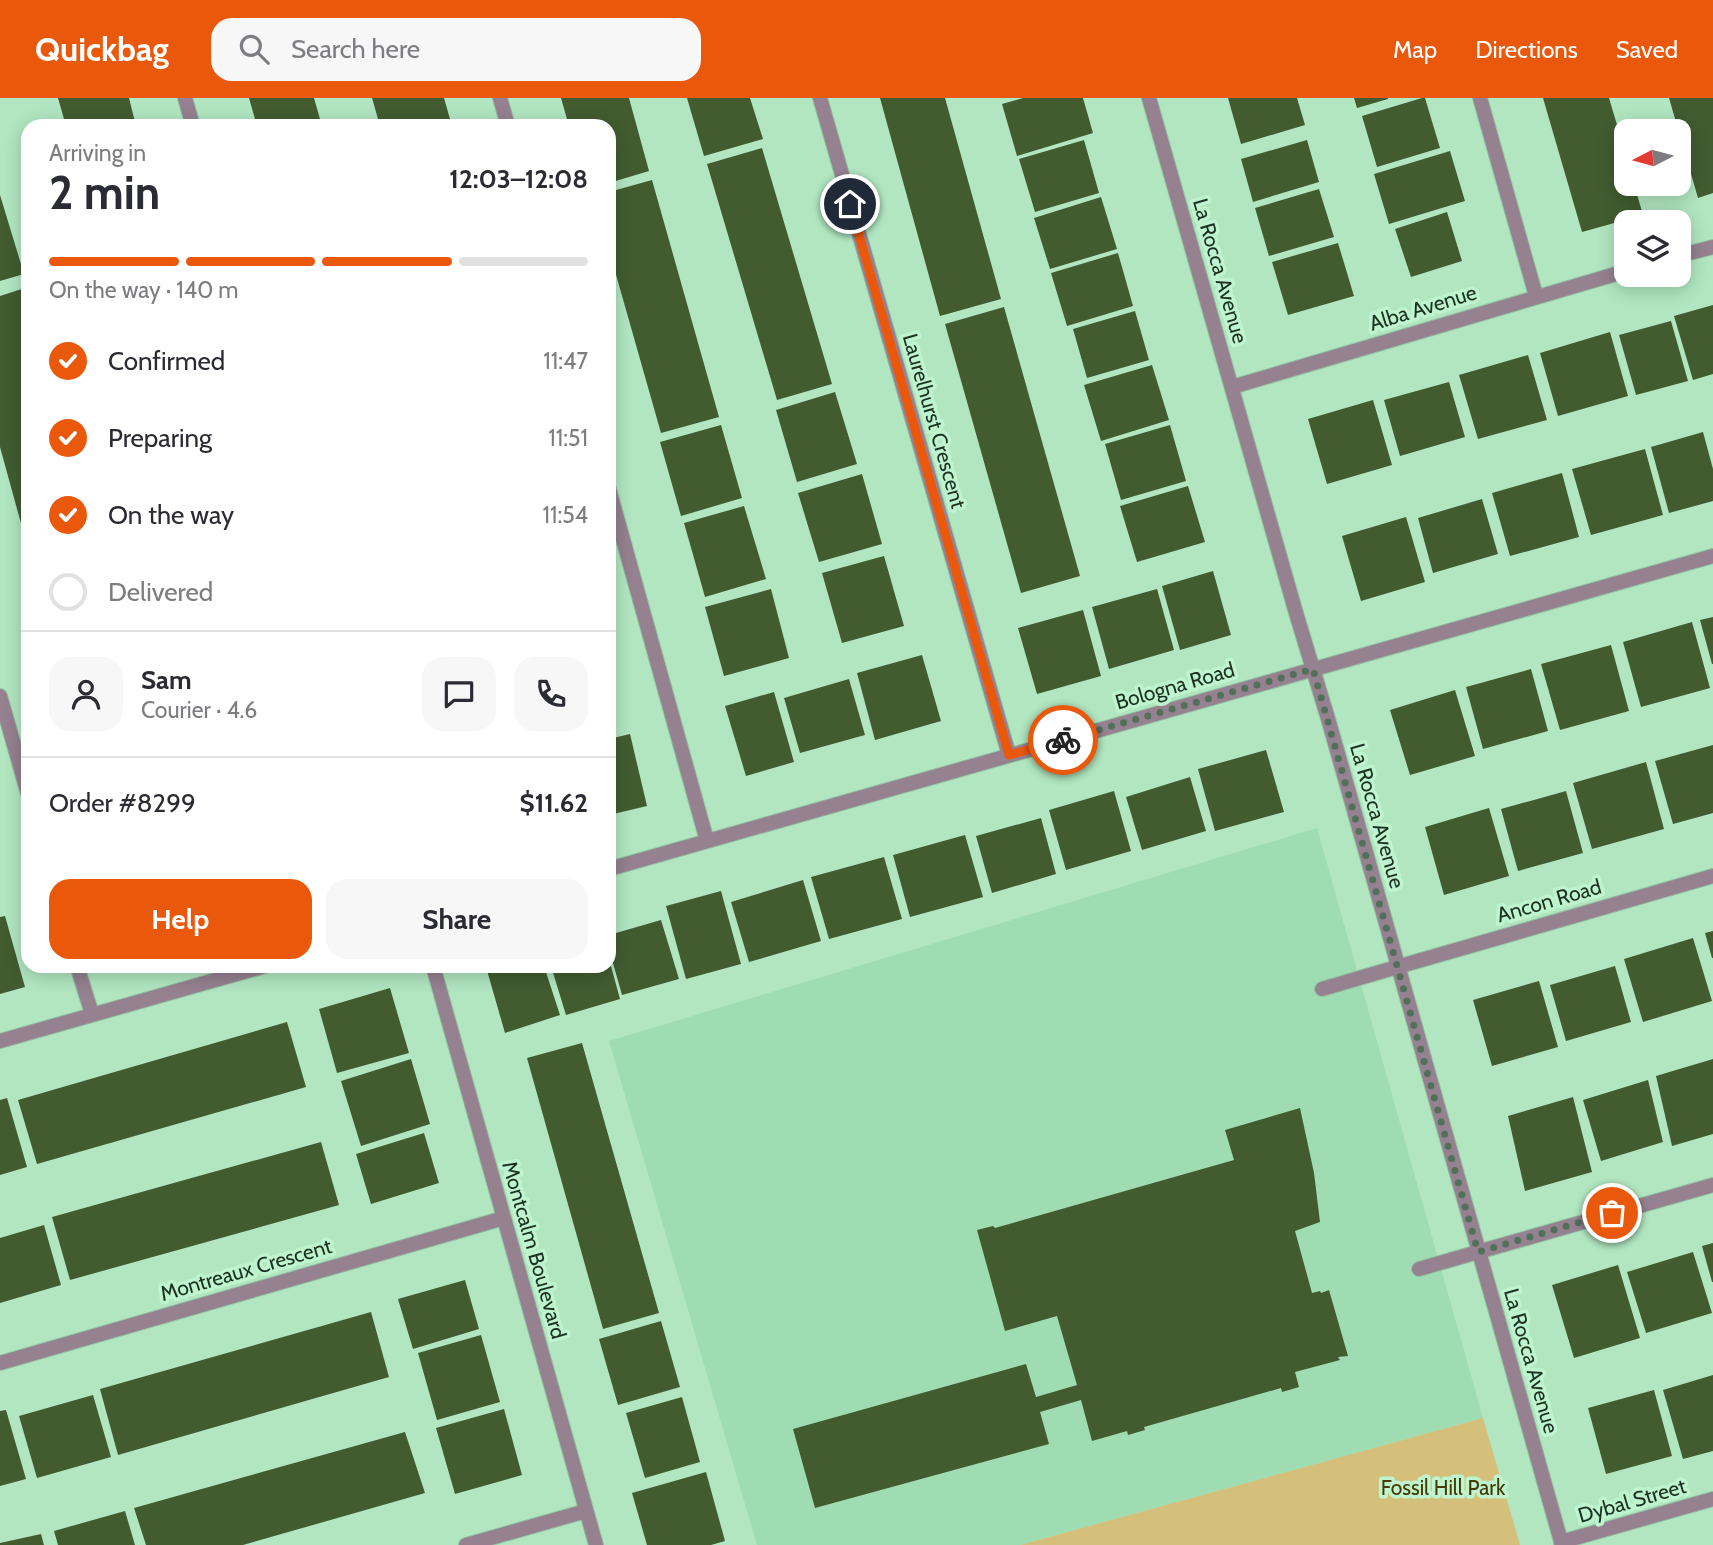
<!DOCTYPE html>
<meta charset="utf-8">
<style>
:root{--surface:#fff;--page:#f7f7f7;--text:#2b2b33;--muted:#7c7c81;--line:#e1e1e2;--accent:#ea580c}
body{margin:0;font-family:Cabin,sans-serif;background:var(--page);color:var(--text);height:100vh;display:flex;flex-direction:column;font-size:26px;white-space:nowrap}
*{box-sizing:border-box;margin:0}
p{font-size:23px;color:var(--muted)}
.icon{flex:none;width:38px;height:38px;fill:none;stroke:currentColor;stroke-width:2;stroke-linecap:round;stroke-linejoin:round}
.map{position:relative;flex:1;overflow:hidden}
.details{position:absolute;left:21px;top:21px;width:595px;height:854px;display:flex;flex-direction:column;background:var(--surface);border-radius:21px;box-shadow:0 4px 18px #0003}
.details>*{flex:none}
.needle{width:46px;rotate:264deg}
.tools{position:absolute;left:1614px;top:21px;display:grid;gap:14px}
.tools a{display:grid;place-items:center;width:77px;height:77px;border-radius:14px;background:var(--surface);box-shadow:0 4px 18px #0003;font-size:35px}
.pin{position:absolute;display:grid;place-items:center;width:60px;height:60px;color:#fff;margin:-30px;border:4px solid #fff;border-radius:50%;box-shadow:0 2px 7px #0007}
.courier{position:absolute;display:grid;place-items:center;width:70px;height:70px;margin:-35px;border:5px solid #ea580c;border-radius:50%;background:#fff;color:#222;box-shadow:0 2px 9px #0007}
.headline em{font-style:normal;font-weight:700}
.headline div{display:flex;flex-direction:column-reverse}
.headline{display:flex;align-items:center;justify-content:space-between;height:119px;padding:0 28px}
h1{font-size:46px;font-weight:700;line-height:52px}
.bar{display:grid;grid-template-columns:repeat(4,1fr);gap:10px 7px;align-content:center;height:84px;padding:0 28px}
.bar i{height:9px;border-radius:5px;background:var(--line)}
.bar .on{background:var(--accent)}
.bar p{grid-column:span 4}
.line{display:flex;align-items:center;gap:18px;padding:0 28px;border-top:2px solid var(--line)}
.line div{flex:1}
.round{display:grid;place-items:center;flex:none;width:74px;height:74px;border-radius:21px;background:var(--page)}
ol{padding:0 28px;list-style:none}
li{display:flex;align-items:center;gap:21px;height:77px}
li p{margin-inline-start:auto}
li .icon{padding:7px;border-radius:50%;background:var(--accent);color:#fff;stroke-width:4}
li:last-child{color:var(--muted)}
li i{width:38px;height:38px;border:4px solid var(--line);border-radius:50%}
.action{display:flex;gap:14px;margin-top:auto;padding:14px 28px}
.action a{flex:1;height:80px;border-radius:21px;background:var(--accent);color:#fff;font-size:28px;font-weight:700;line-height:80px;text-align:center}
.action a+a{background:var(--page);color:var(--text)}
header{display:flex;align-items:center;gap:42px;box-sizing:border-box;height:98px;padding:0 35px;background:var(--accent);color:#fff}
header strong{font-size:33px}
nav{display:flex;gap:38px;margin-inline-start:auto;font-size:24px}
.search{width:490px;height:63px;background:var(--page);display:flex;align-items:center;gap:18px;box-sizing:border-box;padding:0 24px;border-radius:21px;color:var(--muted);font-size:26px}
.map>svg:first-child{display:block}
.built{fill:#a0dcb2}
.green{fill:#d4c07b}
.building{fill:#425c30}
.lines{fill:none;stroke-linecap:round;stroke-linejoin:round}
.service-casing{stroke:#93c2a1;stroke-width:16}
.minor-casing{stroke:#93c2a1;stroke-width:16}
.tertiary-casing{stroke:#93c2a1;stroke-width:16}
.service{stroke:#958190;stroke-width:14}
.minor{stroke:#958190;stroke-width:14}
.tertiary{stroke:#958190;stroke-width:14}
.done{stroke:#50705a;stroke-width:7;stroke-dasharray:0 12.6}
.route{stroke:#ea580c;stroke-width:9}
.labels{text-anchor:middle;stroke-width:7;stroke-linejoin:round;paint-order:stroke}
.street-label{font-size:21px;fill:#1c3122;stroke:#bef4ce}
.park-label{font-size:21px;fill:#453804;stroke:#bef4ce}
</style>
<header>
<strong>Quickbag</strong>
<div class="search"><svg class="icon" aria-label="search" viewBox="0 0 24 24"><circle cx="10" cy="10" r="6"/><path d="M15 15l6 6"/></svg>Search here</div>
<nav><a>Map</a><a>Directions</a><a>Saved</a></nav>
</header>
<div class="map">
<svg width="1713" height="1447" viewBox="0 0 1713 1447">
<rect width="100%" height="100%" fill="#b1e6c1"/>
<path class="built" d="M1317,730L1483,1320L1020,1447H757L609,943Z"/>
<path class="green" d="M1483,1320L1520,1447H1020Z"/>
<path class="building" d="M58,0H129L136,28H66Z
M249,0H314L322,28H257Z
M372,0H444L452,28H380Z
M561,0H629L649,73L609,85V28H569Z
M687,0H750L763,41L704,58Z
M880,0H945L1001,201L940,218Z
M1023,0H1083L1093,35L1017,58L1002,6Z
M1228,0H1297L1305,27L1241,46Z
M1354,0H1388V1L1357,10Z
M1422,0H1425L1440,50L1377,69L1362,18Z
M1543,0H1609L1626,57V86H1634L1643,117L1582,134Z
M1669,0H1713V95L1698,100Z
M1084,42L1099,95L1035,114L1019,61Z
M1307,42L1319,84L1253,104L1241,61Z
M762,50L832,286L777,302L707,66Z
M1450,53L1465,103L1389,126L1374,76Z
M652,82L719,319L661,335L609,152V94Z
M1319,91L1334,139L1269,158L1255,110Z
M0,97L24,176L0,183Z
M1101,99L1117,151L1050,171L1034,120Z
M1447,114L1462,163L1411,179L1395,131Z
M1338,145L1354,198L1288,217L1272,164Z
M1118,155L1133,208L1067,228L1051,175Z
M28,189V427L22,429L0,349V198Z
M1713,207V276L1693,282L1674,218Z
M1004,209L1080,478L1021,495L945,226Z
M1135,213L1149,262L1087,280L1073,231Z
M1671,223L1688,283L1636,297L1619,237Z
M1610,234L1628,298L1558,318L1540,255Z
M1528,257L1547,322L1478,341L1459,277Z
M1152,267L1169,322L1101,343L1084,287Z
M1449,284L1465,339L1400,358L1384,302Z
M835,294L857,366L797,384L776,312Z
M1373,302L1392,367L1327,386L1308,321Z
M721,327L742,400L681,418L660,344Z
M1170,327L1186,383L1121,402L1105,346Z
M1703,334L1713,371V403L1669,415L1651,349Z
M1645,351L1663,417L1591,437L1572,371Z
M1562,375L1579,439L1510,458L1492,395Z
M862,376L882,446L819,464L798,395Z
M1188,388L1205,444L1137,464L1120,408Z
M1482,401L1498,456L1433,475L1418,420Z
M744,408L766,481L705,499L684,425Z
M1406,419L1425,484L1361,503L1342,438Z
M884,458L904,528L842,545L822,475Z
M1213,473L1231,537L1180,552L1162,488Z
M771,491L789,560L724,578L705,509Z
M1157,491L1174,552L1109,571L1092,509Z
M1083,512L1101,578L1037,596L1018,530Z
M1713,519V566H1712L1700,522Z
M1692,524L1710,590L1641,609L1623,544Z
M1611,547L1629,613L1560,632L1541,566Z
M922,557L941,623L875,642L857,575Z
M1531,571L1548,633L1483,651L1466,589Z
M849,581L865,637L800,655L784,600Z
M1455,592L1475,658L1410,677L1390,612Z
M774,594L794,664L746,678L725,608Z
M630,636L647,708L609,717V641Z
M1713,647V715L1673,726L1655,663Z
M1266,652L1284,714L1215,733L1198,671Z
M1646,664L1664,731L1592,751L1573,685Z
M1190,679L1206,733L1142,752L1126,699Z
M1114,693L1131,753L1066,772L1049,712Z
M1566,693L1583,755L1518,773L1501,711Z
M1489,710L1509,778L1444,797L1425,729Z
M1041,720L1056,776L992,795L976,738Z
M965,737L983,799L910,819L893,757Z
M884,759L902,821L829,841L811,779Z
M803,782L821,843L749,864L731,804Z
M721,793L741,866L686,881L666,808Z
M5,818L25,889L0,896V819Z
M661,822L679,881L622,897L609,851V837Z
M1713,833V860H1712L1705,835Z
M1693,840L1712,903L1643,924L1624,861Z
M490,868H544L560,917L505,935L486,869Z
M551,868H611L620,901L566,917Z
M1615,868L1631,924L1566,943L1550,887Z
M1539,883L1558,949L1492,968L1473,902Z
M390,890L409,955L337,975L319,911Z
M287,924L306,989L37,1066L18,1002Z
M582,945L659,1215L603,1231L527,960Z
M411,961L430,1026L361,1048L341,983Z
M1713,961V1036L1672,1048L1656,978Z
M1648,982L1663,1044L1601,1063L1583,1002Z
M1573,999L1592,1074L1525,1093L1508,1018Z
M7,1000L27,1069L0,1077V1002Z
M1300,1010L1314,1075L1320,1124L1295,1133L1312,1195L1320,1193L1321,1195L1329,1192L1348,1258L1338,1259L1340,1262L1295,1274L1299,1289L1282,1294L1281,1290L1144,1329L1145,1332L1128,1337L1127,1333L1092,1343L1081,1302L1040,1314L1049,1346L815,1410L793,1331L1026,1266L1036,1299L1077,1287L1057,1218L1005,1233L977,1132L993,1128L995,1130L1234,1062L1225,1032Z
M424,1035L439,1085L371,1106L356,1056Z
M321,1044L339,1107L70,1182L52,1119Z
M44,1127L61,1187L0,1205V1140Z
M1713,1145V1184H1712L1702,1148Z
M1693,1154L1712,1215L1646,1235L1627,1174Z
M1618,1167L1640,1240L1574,1260L1552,1187Z
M465,1182L479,1231L413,1251L398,1201Z
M371,1214L389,1279L118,1357L100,1291Z
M661,1223L680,1289L618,1307L599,1241Z
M481,1237L500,1304L437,1322L418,1255Z
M1713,1277V1353L1683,1361L1663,1292Z
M1654,1292L1672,1358L1606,1376L1588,1310Z
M93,1297L111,1359L37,1380L19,1318Z
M682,1299L700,1364L645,1380L626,1315Z
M504,1311L522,1377L455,1396L436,1330Z
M6,1312L26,1381L0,1388V1313Z
M405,1334L425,1395L243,1447H146L134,1410Z
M706,1374L725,1443L711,1447H647L632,1395Z
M125,1413L135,1447H58L54,1433Z
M41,1436L44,1447H0V1445Z"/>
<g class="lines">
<defs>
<path id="service" d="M1322,891L1397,869
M1419,1171L1478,1154"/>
<path id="minor" d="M185,0L193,28
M500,0L508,28
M820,0L1009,657
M1480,0L1536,198
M1678,158L1713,149
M1232,289L1626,173
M609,391L707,743
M0,598L28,696
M609,771L1713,458
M77,868L92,916
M433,868L596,1447
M1397,869L1713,778
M0,943L265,868
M1478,1154L1713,1087
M0,1265L504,1120
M1561,1444L1713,1401
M466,1447L586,1413"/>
<path id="tertiary" d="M1149,0L1296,515L1329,624L1562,1447"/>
</defs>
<use href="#service" class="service-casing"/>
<use href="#minor" class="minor-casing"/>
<use href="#tertiary" class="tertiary-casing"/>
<use href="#service" class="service"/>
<use href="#minor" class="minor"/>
<use href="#tertiary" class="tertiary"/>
</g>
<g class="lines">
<path class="done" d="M1063,642L1313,571L1478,1154L1612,1115"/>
<path class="route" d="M850,106L1009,657L1063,642"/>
</g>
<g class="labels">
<g class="street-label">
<text transform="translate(1220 173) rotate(74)" y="7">La Rocca Avenue</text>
<text transform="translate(1423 210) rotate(-17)" y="7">Alba Avenue</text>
<text transform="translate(934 323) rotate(74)" y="7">Laurelhurst Crescent</text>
<text transform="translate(1175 588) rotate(-16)" y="7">Bologna Road</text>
<text transform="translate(1377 718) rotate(74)" y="7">La Rocca Avenue</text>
<text transform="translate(1549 803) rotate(-16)" y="7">Ancon Road</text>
<text transform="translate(534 1152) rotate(74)" y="7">Montcalm Boulevard</text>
<text transform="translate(246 1172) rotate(-16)" y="7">Montreaux Crescent</text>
<text transform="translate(1531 1263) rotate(74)" y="7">La Rocca Avenue</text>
<text transform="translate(1632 1403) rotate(-16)" y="7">Dybal Street</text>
</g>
<g class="park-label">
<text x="1443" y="1397">Fossil Hill Park</text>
</g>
</g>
</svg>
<div class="tools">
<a><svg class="needle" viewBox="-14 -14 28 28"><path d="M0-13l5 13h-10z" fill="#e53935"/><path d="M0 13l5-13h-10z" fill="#7c7c81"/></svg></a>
<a><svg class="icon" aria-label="layers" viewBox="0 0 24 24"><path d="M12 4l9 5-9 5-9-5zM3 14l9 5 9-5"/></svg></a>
</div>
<div class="pin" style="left:1612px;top:1115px;background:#ea580c"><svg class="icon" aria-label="bag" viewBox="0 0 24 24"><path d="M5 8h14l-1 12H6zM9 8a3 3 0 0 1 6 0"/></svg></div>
<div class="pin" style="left:850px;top:106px;background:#1f2937"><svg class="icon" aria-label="home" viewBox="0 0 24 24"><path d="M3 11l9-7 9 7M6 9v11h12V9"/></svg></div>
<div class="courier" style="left:1063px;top:642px"><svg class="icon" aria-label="bike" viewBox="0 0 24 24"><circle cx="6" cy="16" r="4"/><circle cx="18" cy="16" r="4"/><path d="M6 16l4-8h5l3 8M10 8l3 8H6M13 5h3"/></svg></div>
<section class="details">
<div class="headline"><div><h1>2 min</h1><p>Arriving in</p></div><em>12:03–12:08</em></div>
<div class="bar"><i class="on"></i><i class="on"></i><i class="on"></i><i></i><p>On the way · 140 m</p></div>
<ol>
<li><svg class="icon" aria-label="check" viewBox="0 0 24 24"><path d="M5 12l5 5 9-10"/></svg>Confirmed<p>11:47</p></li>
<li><svg class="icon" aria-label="check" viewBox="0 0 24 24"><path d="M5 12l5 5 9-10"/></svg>Preparing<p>11:51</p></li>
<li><svg class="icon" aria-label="check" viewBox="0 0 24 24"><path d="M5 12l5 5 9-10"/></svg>On the way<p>11:54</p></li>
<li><i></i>Delivered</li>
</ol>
<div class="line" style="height:126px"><a class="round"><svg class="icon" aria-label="person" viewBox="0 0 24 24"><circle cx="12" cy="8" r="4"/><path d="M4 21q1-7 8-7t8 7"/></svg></a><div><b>Sam</b><p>Courier · 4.6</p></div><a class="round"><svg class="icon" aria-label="chat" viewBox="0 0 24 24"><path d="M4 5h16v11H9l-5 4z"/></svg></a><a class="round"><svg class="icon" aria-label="phone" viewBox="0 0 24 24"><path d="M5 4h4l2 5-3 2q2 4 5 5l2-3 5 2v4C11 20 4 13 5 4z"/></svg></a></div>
<div class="line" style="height:91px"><div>Order #8299</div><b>$11.62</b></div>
<div class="action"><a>Help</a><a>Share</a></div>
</section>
</div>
